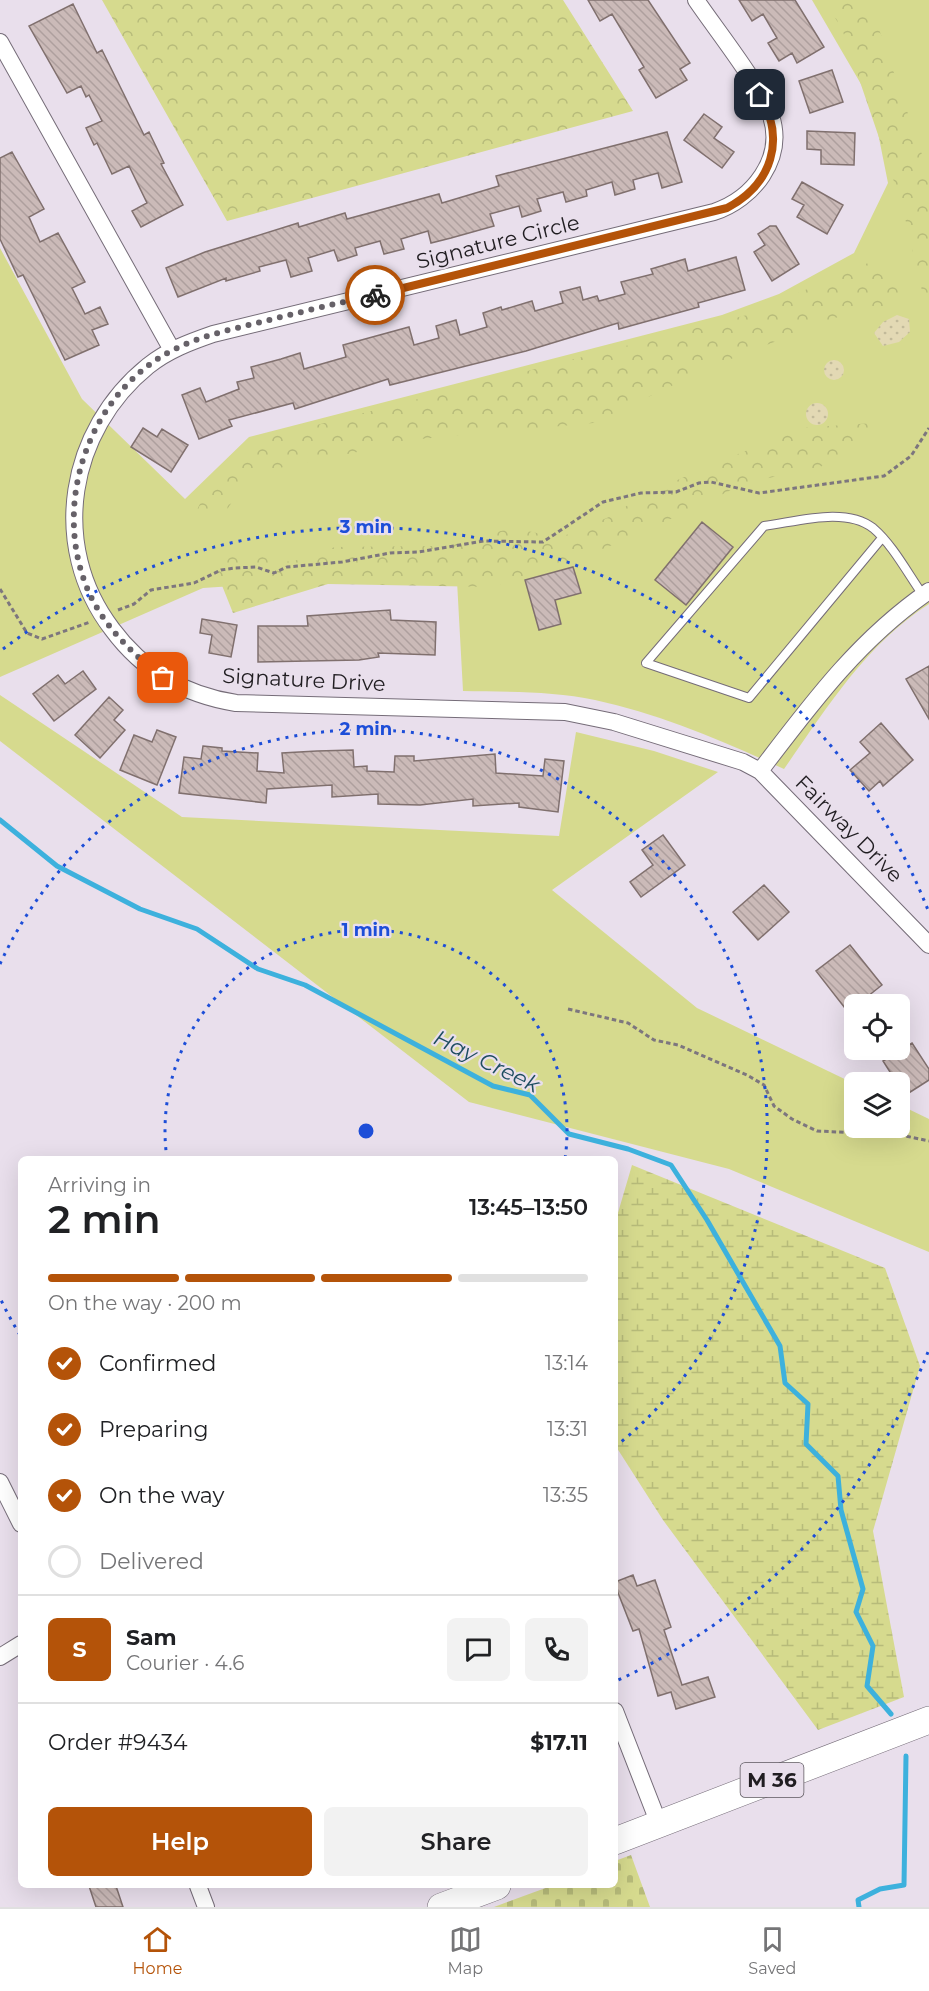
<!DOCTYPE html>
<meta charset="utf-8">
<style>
:root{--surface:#fff;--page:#f2f2f2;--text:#202124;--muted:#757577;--line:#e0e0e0;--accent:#b45309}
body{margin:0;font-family:Montserrat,sans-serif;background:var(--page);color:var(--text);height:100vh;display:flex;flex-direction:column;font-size:22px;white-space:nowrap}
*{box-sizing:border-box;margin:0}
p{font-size:20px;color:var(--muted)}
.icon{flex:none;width:33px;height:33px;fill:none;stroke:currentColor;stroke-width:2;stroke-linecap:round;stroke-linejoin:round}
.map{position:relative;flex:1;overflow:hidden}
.side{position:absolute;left:18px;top:1156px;width:600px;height:732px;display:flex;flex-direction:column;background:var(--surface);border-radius:9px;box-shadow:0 6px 24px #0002}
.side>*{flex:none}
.controls{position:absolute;left:844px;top:994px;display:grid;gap:12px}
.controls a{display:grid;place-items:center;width:66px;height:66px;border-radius:9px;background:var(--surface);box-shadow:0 6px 24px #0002;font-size:30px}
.pin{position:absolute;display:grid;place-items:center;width:51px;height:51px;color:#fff;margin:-26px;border-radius:12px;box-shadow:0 3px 9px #0006}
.courier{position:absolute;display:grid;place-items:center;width:60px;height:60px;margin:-30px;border:4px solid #b45309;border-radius:50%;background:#fff;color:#222;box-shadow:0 2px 8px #0007}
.head em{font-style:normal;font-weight:600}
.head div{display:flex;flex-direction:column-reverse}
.head{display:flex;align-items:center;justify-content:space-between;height:102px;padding:0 30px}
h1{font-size:39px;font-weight:600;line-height:45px}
.bar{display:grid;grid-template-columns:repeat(4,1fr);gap:9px 6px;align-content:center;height:72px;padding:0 30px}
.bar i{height:8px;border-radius:4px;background:var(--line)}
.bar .selected{background:var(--accent)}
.bar p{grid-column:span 4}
.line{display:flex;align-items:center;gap:15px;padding:0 30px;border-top:2px solid var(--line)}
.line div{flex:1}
.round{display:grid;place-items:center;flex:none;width:63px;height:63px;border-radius:9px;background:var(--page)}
ol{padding:0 30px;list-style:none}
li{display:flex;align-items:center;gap:18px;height:66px}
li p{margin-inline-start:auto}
li .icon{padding:6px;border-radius:50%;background:var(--accent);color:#fff;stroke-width:4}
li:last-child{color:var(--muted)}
li i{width:33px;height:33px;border:3px solid var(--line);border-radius:50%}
.action{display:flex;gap:12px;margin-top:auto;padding:12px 30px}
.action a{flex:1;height:69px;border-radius:9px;background:var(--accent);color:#fff;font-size:24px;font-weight:600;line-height:69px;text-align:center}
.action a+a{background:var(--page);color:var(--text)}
.dock{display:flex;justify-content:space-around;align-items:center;height:84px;border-top:2px solid var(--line);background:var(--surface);font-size:16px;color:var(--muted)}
.dock a{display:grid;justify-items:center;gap:3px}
.dock .selected{color:var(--accent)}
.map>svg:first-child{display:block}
.grass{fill:#d6da8e}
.forest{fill:url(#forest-crowns)}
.wetland{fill:url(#wetland-marsh)}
.sand{fill:url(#sand-dots)}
.cemetery{fill:url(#cemetery-stones)}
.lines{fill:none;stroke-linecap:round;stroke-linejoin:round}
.stream{stroke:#3db1dd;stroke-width:5}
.building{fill:url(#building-back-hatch);stroke:#80706e;stroke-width:1.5}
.lane-casing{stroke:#756c78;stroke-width:10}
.street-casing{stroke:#756c78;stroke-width:18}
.primary-casing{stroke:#756c78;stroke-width:28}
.path{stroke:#7d767e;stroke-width:3;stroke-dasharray:4.5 3;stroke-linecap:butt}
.lane{stroke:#fff;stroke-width:8}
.street{stroke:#fff;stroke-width:16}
.primary{stroke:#fff;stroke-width:27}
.done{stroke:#666168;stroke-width:6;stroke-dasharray:0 10.8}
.route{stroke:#b45309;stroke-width:8}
.ring{fill:none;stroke:#1d4ed8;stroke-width:3;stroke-dasharray:3 6}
.labels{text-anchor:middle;stroke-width:4.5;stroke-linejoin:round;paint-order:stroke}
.shield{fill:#e9dfec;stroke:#5c575e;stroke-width:1.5}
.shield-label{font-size:20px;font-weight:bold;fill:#201d21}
.street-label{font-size:21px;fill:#201d21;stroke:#e9dfec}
.water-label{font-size:22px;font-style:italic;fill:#1e4d60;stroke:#e9dfec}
.centre{fill:#1d4ed8;stroke:#e9dfec;stroke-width:3}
.ring-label{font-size:18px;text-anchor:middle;font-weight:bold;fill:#1d4ed8;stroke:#e9dfec;stroke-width:4.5;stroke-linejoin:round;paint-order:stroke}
</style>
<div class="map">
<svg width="929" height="1907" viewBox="0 0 929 1907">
<defs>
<pattern id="forest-crowns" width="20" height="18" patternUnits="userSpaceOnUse" patternTransform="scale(1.5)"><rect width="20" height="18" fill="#d6da8e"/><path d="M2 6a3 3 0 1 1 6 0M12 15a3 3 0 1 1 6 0" fill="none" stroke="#b7bb7a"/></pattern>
<pattern id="wetland-marsh" width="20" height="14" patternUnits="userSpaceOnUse" patternTransform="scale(1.5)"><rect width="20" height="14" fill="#d6da8e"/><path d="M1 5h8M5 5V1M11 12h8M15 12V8" fill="none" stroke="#b7bb7a"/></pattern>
<pattern id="sand-dots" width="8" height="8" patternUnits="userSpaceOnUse" patternTransform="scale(1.5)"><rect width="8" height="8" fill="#e3d9b4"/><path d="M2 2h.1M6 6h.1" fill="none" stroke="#c2ba9a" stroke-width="1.8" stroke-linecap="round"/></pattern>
<pattern id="cemetery-stones" width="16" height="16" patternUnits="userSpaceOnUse" patternTransform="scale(1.5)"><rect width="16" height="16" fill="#d6da8e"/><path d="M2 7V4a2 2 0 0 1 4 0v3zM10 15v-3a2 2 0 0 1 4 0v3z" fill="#b7bb7a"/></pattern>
<pattern id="building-back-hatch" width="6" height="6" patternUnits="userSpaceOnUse" patternTransform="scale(1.5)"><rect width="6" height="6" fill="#cbbab8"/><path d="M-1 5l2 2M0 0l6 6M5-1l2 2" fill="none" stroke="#ae9f9e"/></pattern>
</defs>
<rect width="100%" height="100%" fill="#e9dfec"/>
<path class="grass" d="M812,0H929V604C866,644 826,709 784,769C723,741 661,714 595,700C553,691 506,692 463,691L457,581L326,580L203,588L0,677V248L82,399L185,499L249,437L722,315L779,294L854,253L888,183L872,103Z
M0,695L182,817L559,836L576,732L654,751L718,772L552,890L697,1008L855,1084V1128H900V1105L929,1119V1252L729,1169L469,1102L0,741Z"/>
<path class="forest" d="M102,0H563L633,111L227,221Z
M824,0H869L929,175V321L902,205L842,29Z
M868,263L904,282L900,306L838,317L718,364L593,423L421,439L269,470L242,487L224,514L194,516L214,475L258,440L747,315Z
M889,422L836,463L746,483L639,534L556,568L491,587L328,584L233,613L215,568L235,552L291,562L335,547L433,546L514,528L559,538L609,517L647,493L799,428Z"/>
<path class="wetland" d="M632,1165L885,1268L920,1366L873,1531L904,1697L818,1730L663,1520L615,1445V1223Z"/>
<path class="sand" d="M897,315L909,319L910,332L899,342L883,346L874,333L883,322Z
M824 370a10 10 0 1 1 20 0a10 10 0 1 1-20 0Z
M806 414a11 11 0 1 1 22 0a11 11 0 1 1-22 0Z"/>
<path class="cemetery" d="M631,1855L650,1907H494L551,1886H615V1861Z"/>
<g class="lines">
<path class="stream" d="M0,820L57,866L140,909L197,929L258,969L305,985L493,1086L530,1095L569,1134L628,1149L671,1165L707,1220L780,1346L785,1383L808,1404L806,1444L838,1476L841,1510L863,1589L856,1612L873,1646L867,1686L891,1714
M859,1907L858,1900L880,1889L904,1885L906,1756"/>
</g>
<path class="building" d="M588,0H648L690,63L680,69L687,80L656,98L639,70L644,67L612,14L600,21Z
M739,0H795L824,47L797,63L792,53L779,61L768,43L777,38L763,14L752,21Z
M73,4L97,53L102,50L144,135L149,132L164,163L161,164L183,205L141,227L132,211L147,203L129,166L112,174L97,143L94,145L86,128L102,121L89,95L86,97L81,86L67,93L29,26Z
M832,70L843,102L810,113L799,81Z
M704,114L722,127L714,138L734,152L722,168L684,140Z
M807,131L855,133L854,165L821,164V150L807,149Z
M667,132L682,182L662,188L658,173L633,180L635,189L615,195L612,182L586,190L587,196L566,202L563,192L537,199L541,211L522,217L519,206L490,214L494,226L451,238L431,243L428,231L401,239L404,249L384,254L380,241L355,248L357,255L338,261L334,250L308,258L312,271L291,277L286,260L259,267L260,271L226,281V278L178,297L166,268L205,252L298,223L299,227L345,213L347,219L439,194L442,203L499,186L496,176Z
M12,152L44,209L29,217L40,242L58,233L85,282L72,288L85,314L100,307L108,324L92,330L99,345L65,360L23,275L18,277L0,239V158Z
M802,182L843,205L827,234L797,217L804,205L792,199Z
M770,226H776L799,264L772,281L754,252L765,245L758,234Z
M736,257L745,290L698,303L699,307L619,329L618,323L526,351L390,385L388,379L295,409L293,403L229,420L232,426L199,439L182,395L200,388L206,402L239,389L237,382L254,378L251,367L281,359L300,353L304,369L346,357L343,345L409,327L414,345L439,338L436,326L456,320L460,335L487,327L483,313L501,307L502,310L532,301L535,311L563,303L560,292L580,287L583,300L597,296L599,301L625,294L621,282L653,274L651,269L685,259L688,271Z
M143,428L157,437L162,429L188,445L171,472L131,447Z
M702,522L733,547L686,605L655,580Z
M573,567L581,593L555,600L561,624L539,630L525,580Z
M390,610L391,620L436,622L435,655L378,653L379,657L359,660L258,662V626H308L307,616Z
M202,619L237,625L231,657L209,653L212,635L200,633Z
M929,666V719L906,679Z
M83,671L96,689L54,721L33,694L58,675L65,684Z
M109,697L123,710L114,720L125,730L100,758L75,735Z
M881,723L913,760L883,786L880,781L869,791L850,770L870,753L860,742Z
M157,730L176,737L157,785L120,770L134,735L152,742Z
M203,746L222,748V751L258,753L257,771L284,773L282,753L317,751L353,750L354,767L367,766V771L394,772L395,756H414V761L495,754L496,773L543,776L545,759L564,761L558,812L519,807V803L473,806V799L420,805L378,804V794L332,797V785L267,789L266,803L179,793L184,757L201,759Z
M663,835L685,865L641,897L630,882L653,865L642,850Z
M764,885L789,912L758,940L733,912Z
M850,945L882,985L848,1012L816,971Z
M912,1043L929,1069V1080L904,1096L900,1083H897L883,1061Z
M633,1575L637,1586L655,1580L671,1627L664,1630L682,1685L708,1677L715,1697L676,1709L671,1692L658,1696L639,1629L633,1631L615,1585V1582Z
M89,1886H116L123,1907H96Z"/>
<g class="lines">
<defs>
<path id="lane" d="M882,538L749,698L646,663L764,526C796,522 845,506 873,528C893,545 908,574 923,595"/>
<path id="street" d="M696,0C717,31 759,83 771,116C785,159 753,199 714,212L213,334C190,342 168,350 148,366C69,430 48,545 112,629C143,671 185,695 236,703L565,712L614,722L743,762L760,771L929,945
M0,42L172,350
M760,771C811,704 859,639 929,591
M0,1482L21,1524
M0,1657L21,1644
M615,1711L659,1824
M198,1886L206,1907"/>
<path id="primary" d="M615,1841L929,1720
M441,1907L497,1886"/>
</defs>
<use href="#lane" class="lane-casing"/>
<use href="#street" class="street-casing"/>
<use href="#primary" class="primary-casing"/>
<path class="path" d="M0,589L27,633L42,639L90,622
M118,610L134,604L151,590L194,583L221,570L235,568L256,567L274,573L287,567L342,562L390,553L418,552L484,541L543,542L603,502L641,493L676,492L699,483L711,482L759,493L884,476L911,456L929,428
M568,1009L628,1023L654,1040L678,1045L747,1075L764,1085L774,1106L792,1119L817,1131L901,1135L929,1141"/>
<use href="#lane" class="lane"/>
<use href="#street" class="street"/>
<use href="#primary" class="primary"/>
</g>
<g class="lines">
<path class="done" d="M163,678C135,656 110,632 93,601C48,513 85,395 173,350C202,335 234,329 265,321C301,312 338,303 375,295"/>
<path class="route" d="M375,295L727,208C772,184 786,140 760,95"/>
</g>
<g class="ring">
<path d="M167 1159A201 201 0 1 1 565 1159"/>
<path d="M20 1335A402 402 0 0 1 0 1298M0 964A402 402 0 1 1 616 1446"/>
<path d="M928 1352A604 604 0 0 1 616 1681M3 649A604 604 0 0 1 928 910"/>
</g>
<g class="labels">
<rect class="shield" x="740.5" y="1763" width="63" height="34" rx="4.5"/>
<g class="shield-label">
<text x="772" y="1787">M 36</text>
</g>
<g class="street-label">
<text transform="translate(498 242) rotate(-14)" y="7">Signature Circle</text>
<text transform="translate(304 680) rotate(3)" y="7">Signature Drive</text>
<text transform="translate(849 829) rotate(45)" y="7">Fairway Drive</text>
</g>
<g class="water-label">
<text transform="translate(487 1061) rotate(26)" y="8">Hay Creek</text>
</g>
</g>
<circle cx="366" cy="1131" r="9" class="centre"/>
<g class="ring-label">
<text x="366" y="533">3 min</text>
<text x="366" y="735">2 min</text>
<text x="366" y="936">1 min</text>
</g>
</svg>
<div class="controls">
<a><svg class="icon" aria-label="locate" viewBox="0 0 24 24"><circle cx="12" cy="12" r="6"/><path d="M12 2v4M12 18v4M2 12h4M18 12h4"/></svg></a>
<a><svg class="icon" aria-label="layers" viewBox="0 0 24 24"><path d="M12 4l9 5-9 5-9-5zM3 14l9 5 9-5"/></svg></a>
</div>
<div class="pin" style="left:163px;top:678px;background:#ea580c"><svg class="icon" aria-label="bag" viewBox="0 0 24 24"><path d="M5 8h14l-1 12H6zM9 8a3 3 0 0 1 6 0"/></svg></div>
<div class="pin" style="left:760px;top:95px;background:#1f2937"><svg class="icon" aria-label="home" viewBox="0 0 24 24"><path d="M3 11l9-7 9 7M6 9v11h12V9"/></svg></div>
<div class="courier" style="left:375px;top:295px"><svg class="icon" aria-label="bike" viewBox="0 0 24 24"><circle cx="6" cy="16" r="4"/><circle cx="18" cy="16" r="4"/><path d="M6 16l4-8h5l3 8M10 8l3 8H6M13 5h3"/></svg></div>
<section class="side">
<div class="head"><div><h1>2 min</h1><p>Arriving in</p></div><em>13:45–13:50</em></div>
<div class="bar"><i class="selected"></i><i class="selected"></i><i class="selected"></i><i></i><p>On the way · 200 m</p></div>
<ol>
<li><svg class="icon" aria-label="check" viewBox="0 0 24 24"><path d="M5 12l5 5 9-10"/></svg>Confirmed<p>13:14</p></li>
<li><svg class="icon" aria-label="check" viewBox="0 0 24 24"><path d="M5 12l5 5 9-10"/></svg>Preparing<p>13:31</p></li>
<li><svg class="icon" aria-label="check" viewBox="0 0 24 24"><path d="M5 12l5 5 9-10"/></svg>On the way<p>13:35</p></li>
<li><i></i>Delivered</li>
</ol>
<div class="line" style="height:108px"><b class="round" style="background:var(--accent);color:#fff">S</b><div><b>Sam</b><p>Courier · 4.6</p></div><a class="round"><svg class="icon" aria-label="chat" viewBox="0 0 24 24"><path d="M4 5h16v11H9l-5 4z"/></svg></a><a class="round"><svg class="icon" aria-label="phone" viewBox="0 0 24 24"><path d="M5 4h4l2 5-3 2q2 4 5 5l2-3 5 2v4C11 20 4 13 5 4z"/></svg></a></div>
<div class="line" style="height:78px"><div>Order #9434</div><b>$17.11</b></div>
<div class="action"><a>Help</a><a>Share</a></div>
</section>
</div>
<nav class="dock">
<a class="selected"><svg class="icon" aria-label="home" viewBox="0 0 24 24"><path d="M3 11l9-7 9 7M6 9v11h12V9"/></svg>Home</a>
<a><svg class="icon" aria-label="map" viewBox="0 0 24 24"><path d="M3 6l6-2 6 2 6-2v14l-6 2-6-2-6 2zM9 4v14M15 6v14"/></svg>Map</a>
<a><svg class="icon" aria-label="saved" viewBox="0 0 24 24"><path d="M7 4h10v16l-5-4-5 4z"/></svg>Saved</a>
</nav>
